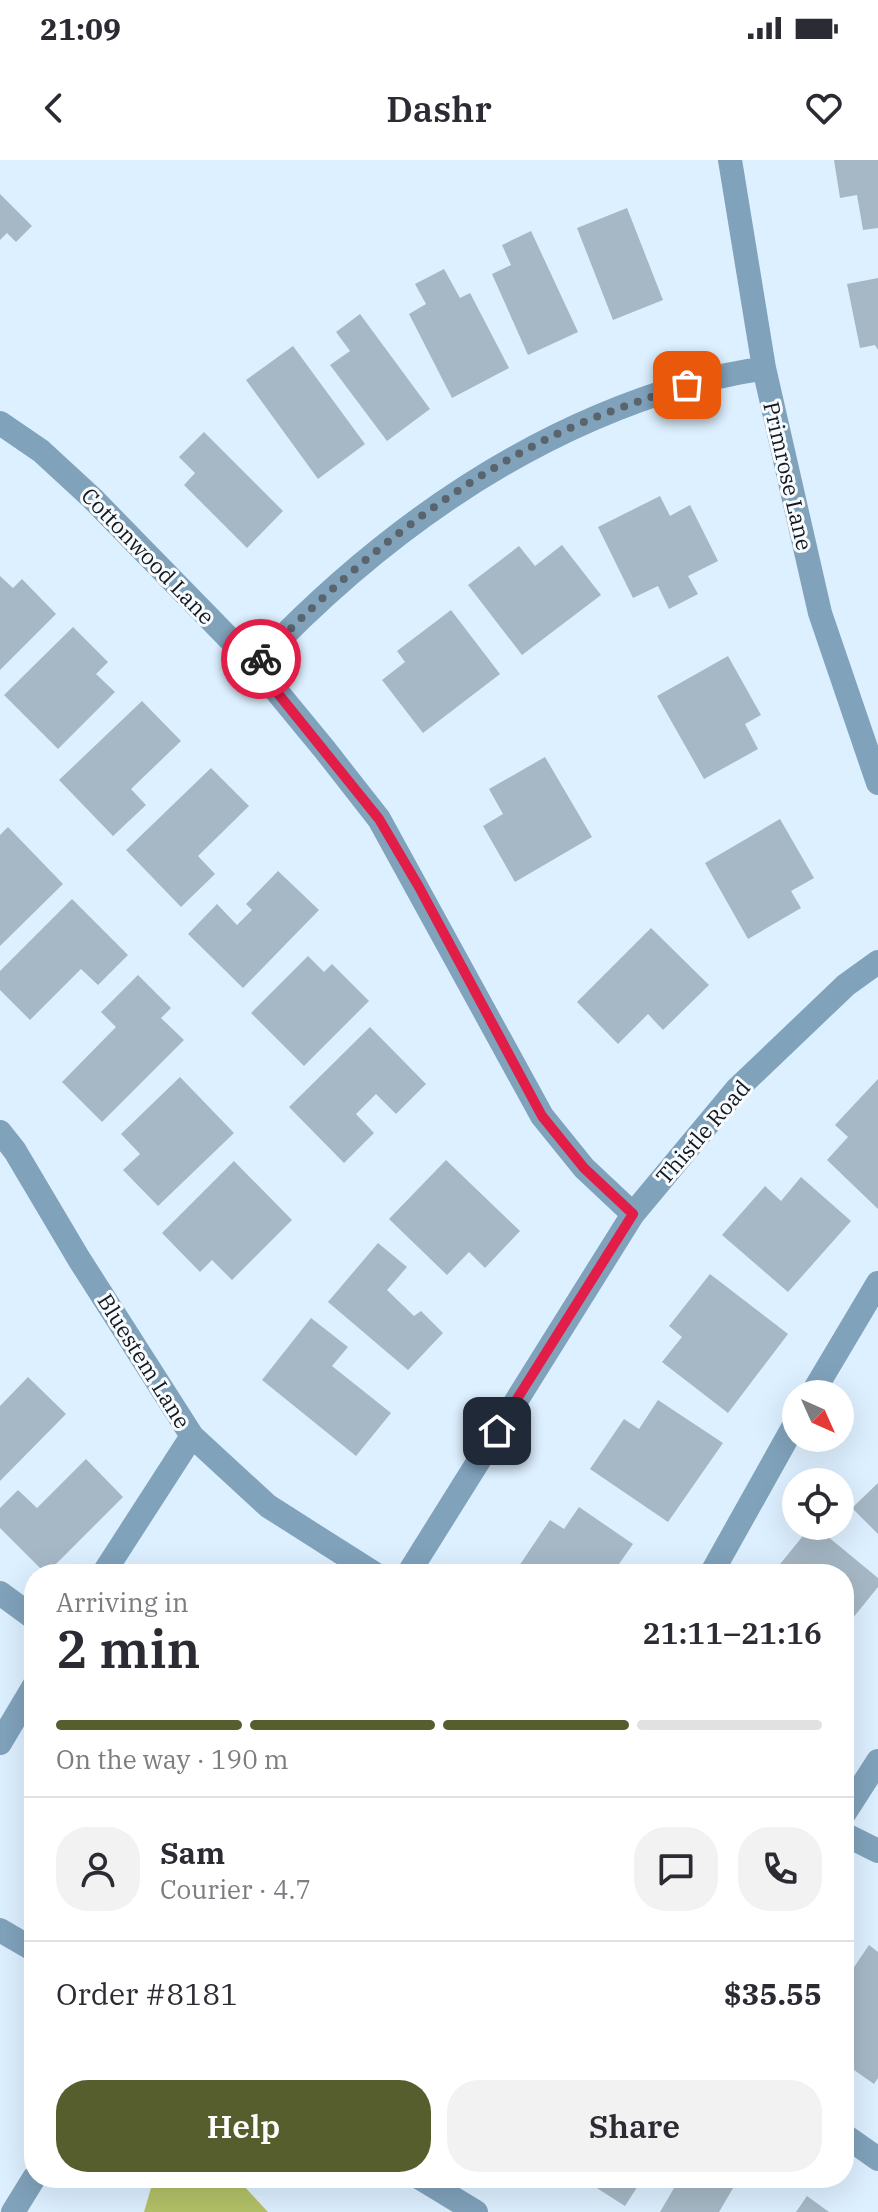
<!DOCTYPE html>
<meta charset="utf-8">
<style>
:root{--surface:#fff;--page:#f2f2f3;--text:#2b2b33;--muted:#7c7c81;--line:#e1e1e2;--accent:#575e2d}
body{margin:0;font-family:"IBM Plex Serif",serif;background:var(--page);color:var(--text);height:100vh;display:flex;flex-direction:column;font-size:30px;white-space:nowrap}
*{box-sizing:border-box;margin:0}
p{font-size:26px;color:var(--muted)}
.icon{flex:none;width:44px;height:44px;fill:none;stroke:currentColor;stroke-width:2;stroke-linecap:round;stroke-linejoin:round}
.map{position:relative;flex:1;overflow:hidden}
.side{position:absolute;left:24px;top:1404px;width:830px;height:624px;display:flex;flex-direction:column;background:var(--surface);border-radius:32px;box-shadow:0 8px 32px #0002}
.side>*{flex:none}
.needle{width:52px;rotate:135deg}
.fabs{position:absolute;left:782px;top:1220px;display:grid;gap:16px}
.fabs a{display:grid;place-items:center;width:72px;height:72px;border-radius:50%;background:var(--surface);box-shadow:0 8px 32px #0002;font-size:40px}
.pin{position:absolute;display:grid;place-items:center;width:68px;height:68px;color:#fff;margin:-34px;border-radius:16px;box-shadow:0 4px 12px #0006}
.courier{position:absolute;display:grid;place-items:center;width:80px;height:80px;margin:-40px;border:6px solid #e11d48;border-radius:50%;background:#fff;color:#222;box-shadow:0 2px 10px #0007}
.head em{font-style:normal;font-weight:600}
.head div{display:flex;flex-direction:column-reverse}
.head{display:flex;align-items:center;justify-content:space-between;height:136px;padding:0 32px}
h1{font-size:52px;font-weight:600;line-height:60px}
.bar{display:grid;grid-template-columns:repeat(4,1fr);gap:12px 8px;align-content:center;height:96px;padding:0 32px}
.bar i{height:10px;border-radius:6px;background:var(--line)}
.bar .selected{background:var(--accent)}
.bar p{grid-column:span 4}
.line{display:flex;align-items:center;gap:20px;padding:0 32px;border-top:2px solid var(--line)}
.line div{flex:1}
.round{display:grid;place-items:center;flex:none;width:84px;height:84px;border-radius:32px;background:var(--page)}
.action{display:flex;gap:16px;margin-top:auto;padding:16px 32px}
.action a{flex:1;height:92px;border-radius:32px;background:var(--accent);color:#fff;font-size:32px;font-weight:600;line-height:92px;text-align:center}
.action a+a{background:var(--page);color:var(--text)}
.status{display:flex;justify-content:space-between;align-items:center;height:56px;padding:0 40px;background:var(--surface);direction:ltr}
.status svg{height:22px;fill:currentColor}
header{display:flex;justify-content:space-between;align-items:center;height:104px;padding:0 32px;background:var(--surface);font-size:36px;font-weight:600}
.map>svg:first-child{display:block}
.water{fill:#b3c167}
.building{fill:#a6b8c6}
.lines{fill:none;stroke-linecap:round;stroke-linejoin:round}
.minor{stroke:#80a2bb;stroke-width:24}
.done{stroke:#59646c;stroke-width:8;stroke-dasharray:0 14.4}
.route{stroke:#e11d48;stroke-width:10}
.labels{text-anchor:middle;stroke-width:6;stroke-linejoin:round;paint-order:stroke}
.street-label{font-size:22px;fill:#12181d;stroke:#f7fbfe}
</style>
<div class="status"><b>21:09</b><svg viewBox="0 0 49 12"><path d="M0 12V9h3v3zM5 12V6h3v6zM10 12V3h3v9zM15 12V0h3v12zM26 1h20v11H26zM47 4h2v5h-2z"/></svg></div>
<header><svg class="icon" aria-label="back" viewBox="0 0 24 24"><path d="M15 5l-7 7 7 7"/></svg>Dashr<svg class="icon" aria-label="heart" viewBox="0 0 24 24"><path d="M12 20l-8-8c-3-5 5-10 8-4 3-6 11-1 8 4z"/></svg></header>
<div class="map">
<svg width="878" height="2052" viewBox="0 0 878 2052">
<rect width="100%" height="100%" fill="#ddf0ff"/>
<path class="water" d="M154,2018H218L242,2024L268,2052H144Z"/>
<path class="building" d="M834,0H878V68L863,70L857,35L840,38Z
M0,34L32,66L16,82L7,73L0,80Z
M627,48L663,140L613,160L577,68Z
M531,71L578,172L528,195L492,114L511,105L502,85Z
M444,109L460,138L470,133L509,208L452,238L409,154L426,144L415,124Z
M878,118V190L875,185L860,188L847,124Z
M360,154L430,249L387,281L330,205L350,191L336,172Z
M293,186L365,284L318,319L246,220Z
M204,272L283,351L247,388L184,325L195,313L179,297Z
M660,336L670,356L690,345L718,401L688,416L698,434L669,449L658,426L633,438L598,367Z
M562,385L601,435L522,495L468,425L519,386L535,406Z
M0,416L13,428L22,419L56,454L0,510Z
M451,450L500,514L423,573L382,520L405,502L397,491Z
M73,467L108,502L96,514L115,532L58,589L4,535Z
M728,496L761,555L745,564L758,589L704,619L657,536Z
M142,541L181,581L131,629L146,645L113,676L59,620Z
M545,597L592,677L515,722L483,666L503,654L489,629Z
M211,608L249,646L198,696L215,714L181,747L126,690Z
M780,659L814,718L791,731L801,748L748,779L705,703Z
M8,667L63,724L0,786V675Z
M278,711L319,750L243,828L188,774L217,744L237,765L252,750L246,744Z
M72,739L128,795L98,825L81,809L30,860L0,830V811Z
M651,768L709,825L663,870L648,854L618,884L577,842Z
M308,796L324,812L332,804L369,841L304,906L251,853Z
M138,815L171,848L161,858L184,880L102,962L62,922L116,867L101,852Z
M370,867L426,924L396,954L376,934L356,954L374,973L344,1003L289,947Z
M180,917L234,973L158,1046L123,1010L140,994L121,974Z
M878,919V1049L827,1000L848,977L835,965Z
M446,1000L520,1071L485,1108L469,1092L447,1115L389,1059Z
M234,1001L292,1060L232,1120L212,1100L200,1112L162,1073Z
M801,1017L851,1061L788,1132L722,1075L765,1026L781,1041Z
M378,1083L407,1107L387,1130L414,1156L421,1151L443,1173L408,1210L328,1142Z
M710,1114L788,1174L728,1253L662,1202L682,1177L669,1166Z
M311,1158L348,1187L332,1206L391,1253L356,1296L262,1220Z
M28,1217L66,1254L0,1321V1246Z
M658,1240L723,1283L668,1362L590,1309L624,1259L639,1269Z
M86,1299L123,1337L46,1414L0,1368V1348L18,1330L37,1348Z
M878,1323V1374L852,1348Z
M579,1347L633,1384L612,1414H519L515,1412L550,1360L564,1369Z
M811,1366H815L878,1418V1427L844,1469V1414H772Z
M869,1785L878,1792V1918L874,1924L844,1903V1822Z
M581,2018H643L625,2046Z
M680,2018H739L719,2052H660Z
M807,2036L829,2052H796Z"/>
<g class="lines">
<path class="minor" d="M730,0L764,208L820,453L878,623
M0,263L41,291L92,338L255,505L325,590L379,659L542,956L584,1008L633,1054
M255,505C375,378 516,275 686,225C711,217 738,213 764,208
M0,972L15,991L79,1099L192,1276L268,1346L375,1414
M812,1234L878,1123
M103,1414L192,1276
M408,1414L633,1054L737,929L846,825L878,802
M711,1414L796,1262
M0,1433L34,1458
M0,1583L34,1526
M844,1654L878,1601
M844,1674L878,1691
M0,1770L34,1790
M844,1975L878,1999
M420,2018L476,2052
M13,2052L34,2018"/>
</g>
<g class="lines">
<path class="done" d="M261,499C342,414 434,337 539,283C586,258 637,242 687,225"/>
<path class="route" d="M261,499L255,505L379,659L419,727L542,956L584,1008L633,1054L497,1271"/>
</g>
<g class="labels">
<g class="street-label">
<text transform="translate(788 316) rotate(77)" y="8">Primrose Lane</text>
<text transform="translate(148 396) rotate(46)" y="8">Cottonwood Lane</text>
<text transform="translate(703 972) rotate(-49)" y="8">Thistle Road</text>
<text transform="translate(144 1201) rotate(58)" y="8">Bluestem Lane</text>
</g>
</g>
</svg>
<div class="fabs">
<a><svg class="needle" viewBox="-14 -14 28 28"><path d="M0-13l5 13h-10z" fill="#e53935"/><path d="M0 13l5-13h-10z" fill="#7c7c81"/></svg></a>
<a><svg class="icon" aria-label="locate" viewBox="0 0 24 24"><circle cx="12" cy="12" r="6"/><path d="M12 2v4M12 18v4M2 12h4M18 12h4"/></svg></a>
</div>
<div class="pin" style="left:687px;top:225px;background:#ea580c"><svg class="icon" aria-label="bag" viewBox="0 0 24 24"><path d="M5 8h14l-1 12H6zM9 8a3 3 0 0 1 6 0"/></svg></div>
<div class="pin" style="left:497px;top:1271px;background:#1f2937"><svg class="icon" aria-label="home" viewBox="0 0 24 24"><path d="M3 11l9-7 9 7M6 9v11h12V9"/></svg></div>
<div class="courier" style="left:261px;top:499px"><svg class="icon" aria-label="bike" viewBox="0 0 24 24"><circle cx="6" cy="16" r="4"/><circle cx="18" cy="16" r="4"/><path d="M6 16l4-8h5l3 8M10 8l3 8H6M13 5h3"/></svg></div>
<section class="side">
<div class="head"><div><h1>2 min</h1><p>Arriving in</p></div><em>21:11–21:16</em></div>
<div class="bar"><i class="selected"></i><i class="selected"></i><i class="selected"></i><i></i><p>On the way · 190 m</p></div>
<div class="line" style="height:144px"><a class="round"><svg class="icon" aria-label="person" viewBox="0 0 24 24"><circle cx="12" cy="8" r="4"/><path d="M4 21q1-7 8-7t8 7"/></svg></a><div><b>Sam</b><p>Courier · 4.7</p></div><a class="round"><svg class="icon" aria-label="chat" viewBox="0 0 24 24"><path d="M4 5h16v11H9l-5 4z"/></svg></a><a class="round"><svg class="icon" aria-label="phone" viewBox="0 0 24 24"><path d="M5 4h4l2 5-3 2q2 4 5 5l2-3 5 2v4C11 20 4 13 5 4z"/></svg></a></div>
<div class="line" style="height:104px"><div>Order #8181</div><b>$35.55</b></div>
<div class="action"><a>Help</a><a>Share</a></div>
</section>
</div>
